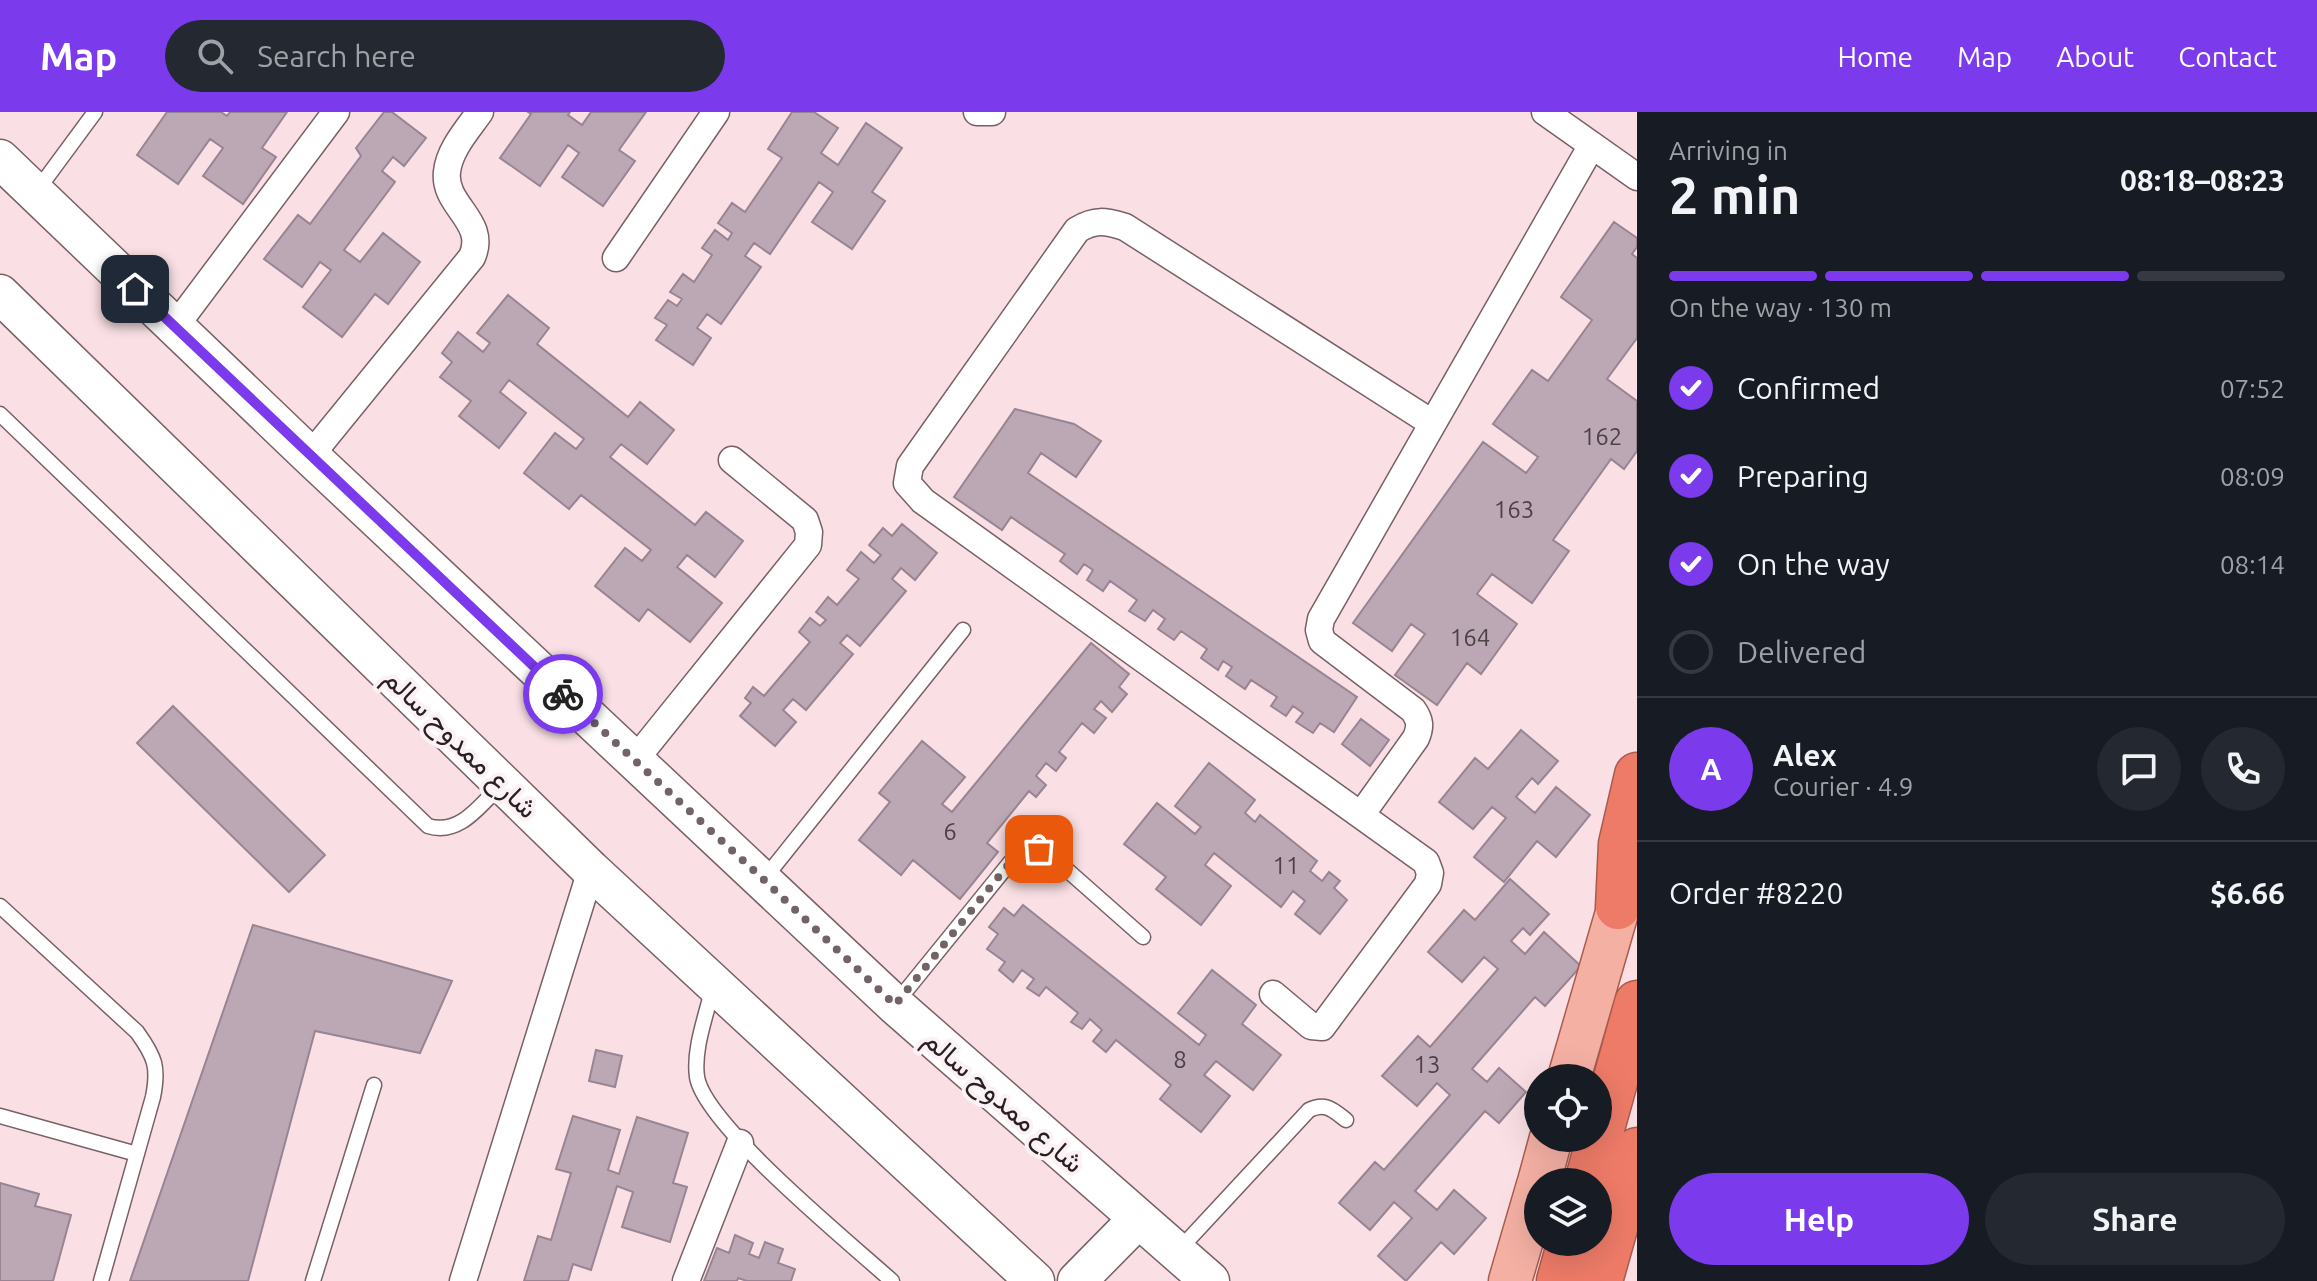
<!DOCTYPE html>
<meta charset="utf-8">
<style>
:root{--surface:#171b24;--page:#242831;--text:#f1f3f6;--muted:#9ea1a6;--line:#363941;--accent:#7c3aed}
body{margin:0;font-family:Ubuntu,Vazirmatn,sans-serif;background:var(--page);color:var(--text);height:100vh;display:flex;flex-direction:column;font-size:30px;white-space:nowrap}
*{box-sizing:border-box;margin:0}
p{font-size:26px;color:var(--muted)}
.icon{flex:none;width:44px;height:44px;fill:none;stroke:currentColor;stroke-width:2;stroke-linecap:round;stroke-linejoin:round}
.map{position:relative;flex:1;overflow:hidden}
.sheet{display:flex;flex-direction:column;background:var(--surface);width:680px}
.sheet>*{flex:none}
.fabs{position:absolute;left:1524px;top:952px;display:grid;gap:16px}
.fabs a{display:grid;place-items:center;width:88px;height:88px;border-radius:50%;background:var(--surface);box-shadow:0 8px 32px #0002;font-size:40px}
.pin{position:absolute;display:grid;place-items:center;width:68px;height:68px;color:#fff;margin:-34px;border-radius:16px;box-shadow:0 4px 12px #0006}
.courier{position:absolute;display:grid;place-items:center;width:80px;height:80px;margin:-40px;border:6px solid #7c3aed;border-radius:50%;background:#fff;color:#222;box-shadow:0 2px 10px #0007}
.overview em{font-style:normal;font-weight:700}
.overview div{display:flex;flex-direction:column-reverse}
.overview{display:flex;align-items:center;justify-content:space-between;height:136px;padding:0 32px}
h1{font-size:52px;font-weight:700;line-height:60px}
.bar{display:grid;grid-template-columns:repeat(4,1fr);gap:12px 8px;align-content:center;height:96px;padding:0 32px}
.bar i{height:10px;border-radius:6px;background:var(--line)}
.bar .active{background:var(--accent)}
.bar p{grid-column:span 4}
.line{display:flex;align-items:center;gap:20px;padding:0 32px;border-top:2px solid var(--line)}
.line div{flex:1}
.round{display:grid;place-items:center;flex:none;width:84px;height:84px;border-radius:42px;background:var(--page)}
ol{padding:0 32px;list-style:none}
li{display:flex;align-items:center;gap:24px;height:88px}
li p{margin-inline-start:auto}
li .icon{padding:8px;border-radius:50%;background:var(--accent);color:#fff;stroke-width:4}
li:last-child{color:var(--muted)}
li i{width:44px;height:44px;border:4px solid var(--line);border-radius:50%}
.cta{display:flex;gap:16px;margin-top:auto;padding:16px 32px}
.cta a{flex:1;height:92px;border-radius:48px;background:var(--accent);color:#fff;font-size:32px;font-weight:700;line-height:92px;text-align:center}
.cta a+a{background:var(--page);color:var(--text)}
header{display:flex;align-items:center;gap:48px;box-sizing:border-box;height:112px;padding:0 40px;background:var(--accent);color:#fff}
header strong{font-size:38px}
nav{display:flex;gap:44px;margin-inline-start:auto;font-size:28px}
.search{width:560px;height:72px;background:var(--page);display:flex;align-items:center;gap:20px;box-sizing:border-box;padding:0 28px;border-radius:44px;color:var(--muted);font-size:30px}
main{display:flex;flex:1;min-height:0}
.map>svg:first-child{display:block}
.building{fill:#bca8b5;stroke:#988492;stroke-width:2}
.lines{fill:none;stroke-linecap:round;stroke-linejoin:round}
.lane-casing{stroke:#786166;stroke-width:17}
.street-casing{stroke:#786166;stroke-width:29}
.secondary-casing{stroke:#786166;stroke-width:41}
.primary-casing{stroke:#a95b4f;stroke-width:45}
.highway-casing{stroke:#a95b4f;stroke-width:47}
.lane{stroke:#fff;stroke-width:14}
.street{stroke:#fff;stroke-width:26}
.secondary{stroke:#fff;stroke-width:38}
.primary{stroke:#f5b0a4;stroke-width:42}
.highway{stroke:#ee7b68;stroke-width:44}
.done{stroke:#726366;stroke-width:8;stroke-dasharray:0 14.4}
.route{stroke:#7c3aed;stroke-width:10}
.labels{text-anchor:middle;stroke-width:8;stroke-linejoin:round;paint-order:stroke}
.number-label{font-size:24px;fill:#4d4146}
.street-label{font-size:28px;fill:#281f21;stroke:#fcf1f4}
</style>
<header>
<strong>Map</strong>
<div class="search"><svg class="icon" aria-label="search" viewBox="0 0 24 24"><circle cx="10" cy="10" r="6"/><path d="M15 15l6 6"/></svg>Search here</div>
<nav><a>Home</a><a>Map</a><a>About</a><a>Contact</a></nav>
</header>
<main>
<div class="map">
<svg width="1637" height="1169" viewBox="0 0 1637 1169">
<rect width="100%" height="100%" fill="#fae0e5"/>
<path class="building" d="M167,0H221L227,4L230,0H287L262,36L276,45L243,92L203,64L223,36L210,27L178,72L137,43Z
M384,0H392L426,26L404,54L393,45L382,59L395,70L344,138L360,150L383,121L420,150L388,192L375,182L342,225L303,195L331,158L320,150L302,175L264,147L298,103L310,112L361,44L356,36Z
M528,0H570L568,3L582,13L591,0H646L619,38L635,49L603,94L562,65L579,41L568,33L540,74L500,46L531,2Z
M792,0H814L838,16L821,41L838,53L866,11L902,36L872,80L885,89L852,137L812,110L833,80L819,70L770,142L754,131L745,144L761,155L721,212L707,202L697,216L711,226L693,253L656,228L667,213L655,206L668,188L677,194L682,187L670,180L683,162L694,170L712,143L702,136L715,118L728,128L732,121L718,111L732,91L745,100L782,46L768,37Z
M1614,110L1637,126V135L1632,142L1637,146V226L1607,267L1637,289V339L1624,357L1611,347L1553,428L1569,439L1532,491L1492,462L1477,482L1517,512L1481,562L1467,551L1437,593L1395,563L1425,522L1411,512L1392,539L1353,511L1483,330L1526,361L1538,345L1493,312L1532,258L1548,269L1592,208L1561,185Z
M508,183L549,216L537,232L628,305L640,290L674,318L647,352L621,332L610,345L695,413L706,400L743,429L715,465L687,443L677,455L722,491L690,530L648,497L639,509L595,474L625,436L642,449L651,438L581,383L569,397L524,361L555,321L576,337L584,327L509,268L500,280L526,301L499,336L459,304L471,289L440,265L452,250L442,241L458,220L483,240L490,231L477,221Z
M1015,297L1074,312L1101,329L1076,365L1041,341L1028,361L1357,585L1334,620L1320,611L1313,621L1296,610L1303,601L1293,594L1286,604L1271,594L1277,585L1251,568L1245,577L1226,564L1232,555L1223,549L1218,558L1201,546L1207,537L1181,519L1174,528L1158,517L1165,507L1153,498L1145,509L1129,499L1137,488L1110,469L1103,479L1087,468L1093,458L1084,452L1077,462L1060,449L1065,442L1011,405L1002,418L954,385Z
M902,412L937,441L915,468L901,456L892,467L906,479L860,534L847,523L840,531L853,542L806,598L793,587L783,598L796,610L775,634L740,604L751,591L745,586L753,575L764,584L810,530L799,520L810,506L820,514L826,508L816,500L828,485L837,493L859,467L847,458L861,440L874,451L881,443L869,433L883,416L892,424Z
M1091,531L1129,562L1119,575L1127,582L1112,600L1101,589L1094,597L1106,606L1094,621L1082,611L1059,640L1066,646L1056,659L1046,651L1036,664L1046,673L1036,685L1029,679L987,731L998,740L960,787L913,748L901,763L859,728L890,690L879,681L922,629L965,665L942,692L952,700Z
M173,594L325,743L289,780L137,631Z
M1361,607L1389,628L1370,654L1342,632Z
M1521,618L1558,649L1538,672L1532,666L1516,685L1535,701L1556,675L1590,703L1556,745L1537,729L1504,770L1474,745L1506,706L1492,695L1473,717L1439,690L1475,646L1488,657Z
M1209,651L1255,688L1245,701L1255,710L1260,703L1317,749L1310,759L1322,769L1329,760L1340,769L1334,776L1347,788L1320,822L1295,802L1305,789L1293,779L1281,795L1214,741L1205,753L1231,774L1201,813L1156,777L1166,765L1124,732L1157,691L1195,722L1201,715L1175,694Z
M1510,767L1549,802L1530,823L1523,816L1511,829L1525,842L1544,820L1581,854L1545,894L1535,885L1472,957L1487,970L1499,956L1526,980L1499,1011L1485,999L1415,1079L1437,1098L1454,1078L1486,1106L1454,1142L1441,1130L1406,1169L1378,1144L1412,1106L1394,1090L1370,1118L1339,1091L1375,1050L1384,1058L1450,983L1437,971L1417,994L1382,964L1418,924L1430,935L1498,857L1484,845L1462,870L1428,840L1464,798L1475,808Z
M1023,793L1199,933L1206,923L1178,901L1212,858L1256,893L1242,912L1281,943L1253,978L1216,949L1204,963L1230,984L1201,1020L1160,987L1171,973L1116,928L1106,940L1093,929L1102,918L1090,907L1082,917L1071,910L1078,901L1046,875L1039,884L1027,876L1034,867L1022,858L1013,870L999,858L1005,850L987,837L998,822L989,815L1004,796L1014,804Z
M253,813L452,869L420,941L315,919L248,1169H130Z
M596,938L622,944L615,975L589,969Z
M573,1004L620,1018L608,1058L619,1062L637,1005L688,1021L673,1071L687,1075L670,1130L622,1115L633,1080L617,1074L591,1158L573,1152L568,1169H524L538,1124L551,1128L571,1061L556,1057Z
M0,1071L39,1082L35,1094L71,1103L53,1169H0Z
M735,1123L753,1131L749,1142L759,1146L765,1130L783,1137L778,1151L795,1157L791,1169H747L738,1166L737,1169H704L717,1136L729,1141Z"/>
<g class="lines">
<defs>
<path id="lane" d="M36,80L95,0
M0,302L428,714C460,724 480,693 501,673
M764,767L963,518
M0,794L137,920C155,945 159,955 153,985L101,1169
M713,874C707,902 693,936 697,965C705,1013 850,1131 892,1169
M896,891L1017,742C1029,736 1036,736 1049,742L1143,825
M0,1004L137,1042
M1177,1140L1309,998C1326,990 1333,998 1346,1008
M313,1169L374,973"/>
<path id="street" d="M977,0H992
M1545,0L1637,65
M616,146L716,0
M174,216L336,0
M310,344L472,145C488,109 443,94 447,60C449,38 468,17 480,0
M634,649L808,433L809,420L805,408L732,348
M1361,703L1416,626C1421,614 1420,608 1413,598L1322,529L1319,518L1321,507L1592,33
M1273,882L1311,914L1322,915L1428,772L1430,761L1426,750L923,389L907,371L910,354L1077,118C1095,107 1105,109 1125,115L1432,311
M463,1169L591,758
M686,1169L740,1031"/>
<path id="secondary" d="M0,47L310,344L895,893L1210,1169
M0,182L591,758L1035,1169
M1077,1169L1138,1107"/>
<path id="primary" d="M1569,966L1629,759
M1539,1070L1551,1026
M1510,1169L1538,1073"/>
<path id="highway" d="M1618,795L1621,732L1637,663
M1587,1070L1637,891
M1559,1169L1570,1130
M1600,1169L1637,1038"/>
</defs>
<use href="#lane" class="lane-casing"/>
<use href="#street" class="street-casing"/>
<use href="#secondary" class="secondary-casing"/>
<use href="#primary" class="primary-casing"/>
<use href="#highway" class="highway-casing"/>
<use href="#lane" class="lane"/>
<use href="#street" class="street"/>
<use href="#secondary" class="secondary"/>
<use href="#primary" class="primary"/>
<use href="#highway" class="highway"/>
</g>
<g class="lines">
<path class="done" d="M563,582L763,767L895,893L1017,742L1027,737H1039"/>
<path class="route" d="M135,177L563,582"/>
</g>
<g class="labels">
<g class="number-label">
<text x="1602" y="333">162</text>
<text x="1514" y="406">163</text>
<text x="1470" y="534">164</text>
<text x="950" y="728">6</text>
<text x="1286" y="762">11</text>
<text x="1180" y="956">8</text>
<text x="1427" y="961">13</text>
</g>
<g class="street-label">
<text transform="translate(461 631) rotate(44)" y="10">شارع ممدوح سالم</text>
<text transform="translate(1004 989) rotate(41)" y="10">شارع ممدوح سالم</text>
</g>
</g>
</svg>
<div class="fabs">
<a><svg class="icon" aria-label="locate" viewBox="0 0 24 24"><circle cx="12" cy="12" r="6"/><path d="M12 2v4M12 18v4M2 12h4M18 12h4"/></svg></a>
<a><svg class="icon" aria-label="layers" viewBox="0 0 24 24"><path d="M12 4l9 5-9 5-9-5zM3 14l9 5 9-5"/></svg></a>
</div>
<div class="pin" style="left:1039px;top:737px;background:#ea580c"><svg class="icon" aria-label="bag" viewBox="0 0 24 24"><path d="M5 8h14l-1 12H6zM9 8a3 3 0 0 1 6 0"/></svg></div>
<div class="pin" style="left:135px;top:177px;background:#1f2937"><svg class="icon" aria-label="home" viewBox="0 0 24 24"><path d="M3 11l9-7 9 7M6 9v11h12V9"/></svg></div>
<div class="courier" style="left:563px;top:582px"><svg class="icon" aria-label="bike" viewBox="0 0 24 24"><circle cx="6" cy="16" r="4"/><circle cx="18" cy="16" r="4"/><path d="M6 16l4-8h5l3 8M10 8l3 8H6M13 5h3"/></svg></div>
</div>
<section class="sheet">
<div class="overview"><div><h1>2 min</h1><p>Arriving in</p></div><em>08:18–08:23</em></div>
<div class="bar"><i class="active"></i><i class="active"></i><i class="active"></i><i></i><p>On the way · 130 m</p></div>
<ol>
<li><svg class="icon" aria-label="check" viewBox="0 0 24 24"><path d="M5 12l5 5 9-10"/></svg>Confirmed<p>07:52</p></li>
<li><svg class="icon" aria-label="check" viewBox="0 0 24 24"><path d="M5 12l5 5 9-10"/></svg>Preparing<p>08:09</p></li>
<li><svg class="icon" aria-label="check" viewBox="0 0 24 24"><path d="M5 12l5 5 9-10"/></svg>On the way<p>08:14</p></li>
<li><i></i>Delivered</li>
</ol>
<div class="line" style="height:144px"><b class="round" style="background:var(--accent);color:#fff">A</b><div><b>Alex</b><p>Courier · 4.9</p></div><a class="round"><svg class="icon" aria-label="chat" viewBox="0 0 24 24"><path d="M4 5h16v11H9l-5 4z"/></svg></a><a class="round"><svg class="icon" aria-label="phone" viewBox="0 0 24 24"><path d="M5 4h4l2 5-3 2q2 4 5 5l2-3 5 2v4C11 20 4 13 5 4z"/></svg></a></div>
<div class="line" style="height:104px"><div>Order #8220</div><b>$6.66</b></div>
<div class="cta"><a>Help</a><a>Share</a></div>
</section>
</main>
